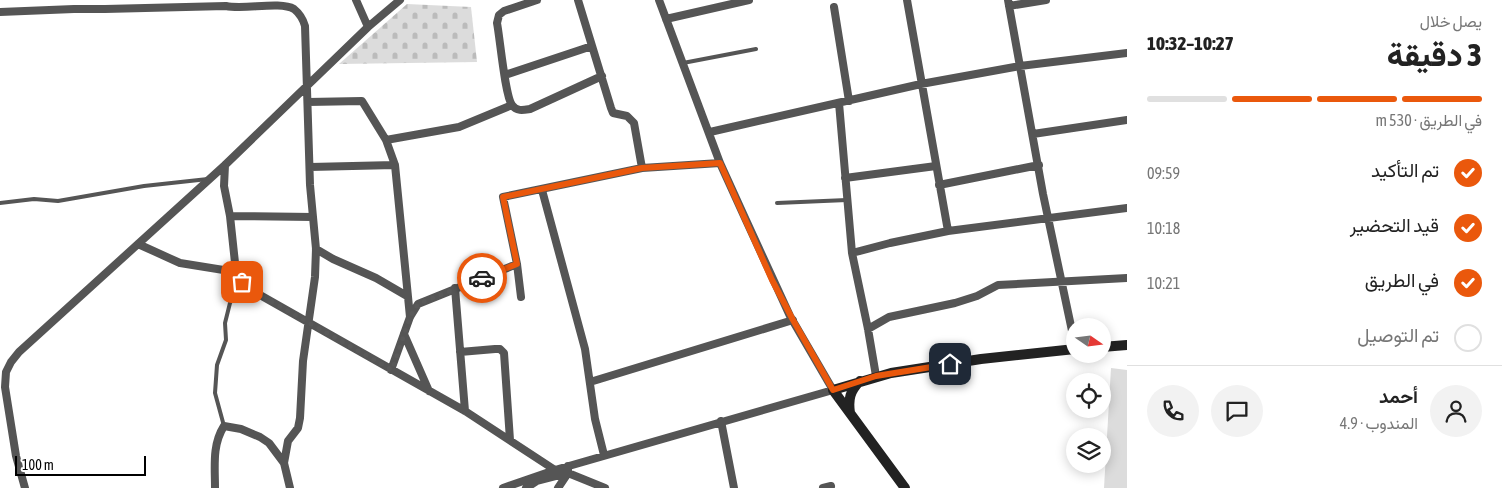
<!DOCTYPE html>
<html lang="ar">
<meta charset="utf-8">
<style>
:root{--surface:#fff;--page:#f2f2f2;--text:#222;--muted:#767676;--line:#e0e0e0;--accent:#ea580c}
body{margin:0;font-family:"Asap Condensed",Vazirmatn,sans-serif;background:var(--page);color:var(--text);direction:rtl;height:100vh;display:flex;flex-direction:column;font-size:19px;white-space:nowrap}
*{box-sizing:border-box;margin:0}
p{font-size:16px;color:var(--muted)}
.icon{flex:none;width:28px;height:28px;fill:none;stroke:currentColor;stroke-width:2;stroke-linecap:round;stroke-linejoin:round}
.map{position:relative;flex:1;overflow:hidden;direction:ltr}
.sheet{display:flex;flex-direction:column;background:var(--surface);width:375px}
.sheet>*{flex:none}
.needle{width:32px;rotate:104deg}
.fabs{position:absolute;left:1066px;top:318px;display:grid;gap:10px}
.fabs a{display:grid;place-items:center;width:45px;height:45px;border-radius:50%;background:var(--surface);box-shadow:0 2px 12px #0003;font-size:25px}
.scale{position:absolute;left:15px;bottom:12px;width:131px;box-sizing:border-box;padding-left:5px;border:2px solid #000;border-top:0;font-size:14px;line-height:18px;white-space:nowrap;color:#000;-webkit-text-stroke:4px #fff;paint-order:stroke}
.pin{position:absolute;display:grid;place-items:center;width:42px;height:42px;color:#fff;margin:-21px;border-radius:10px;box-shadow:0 2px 8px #0006}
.courier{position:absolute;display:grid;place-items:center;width:50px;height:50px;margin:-25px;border:4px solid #ea580c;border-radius:50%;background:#fff;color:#222;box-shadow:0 1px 6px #0007}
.overview em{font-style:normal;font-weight:800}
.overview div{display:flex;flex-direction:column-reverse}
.overview{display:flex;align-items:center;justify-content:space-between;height:85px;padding:0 20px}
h1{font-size:32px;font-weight:800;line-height:38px}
.bar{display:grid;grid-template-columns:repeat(4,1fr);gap:8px 5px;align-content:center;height:60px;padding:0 20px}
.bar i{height:6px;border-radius:4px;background:var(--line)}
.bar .current{background:var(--accent)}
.bar p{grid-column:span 4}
.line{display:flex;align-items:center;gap:12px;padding:0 20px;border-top:1px solid var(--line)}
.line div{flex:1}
.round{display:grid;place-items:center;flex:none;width:52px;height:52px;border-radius:26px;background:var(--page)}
ol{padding:0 20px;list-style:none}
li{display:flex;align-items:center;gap:15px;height:55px}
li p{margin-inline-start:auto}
li .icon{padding:5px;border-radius:50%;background:var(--accent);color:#fff;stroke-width:4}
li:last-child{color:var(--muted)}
li i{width:28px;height:28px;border:2px solid var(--line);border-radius:50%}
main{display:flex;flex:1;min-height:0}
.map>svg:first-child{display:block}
.cemetery{fill:url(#cemetery-stones)}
.green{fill:#dcdcdc}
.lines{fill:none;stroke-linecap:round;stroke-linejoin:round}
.service{stroke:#555;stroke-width:4}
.minor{stroke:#555;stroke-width:8}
.secondary{stroke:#222;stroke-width:10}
.done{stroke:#595959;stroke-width:5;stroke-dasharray:0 9}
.route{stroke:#ea580c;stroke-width:6}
</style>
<main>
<section class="sheet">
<div class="overview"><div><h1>3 دقيقة</h1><p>يصل خلال</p></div><em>10:27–10:32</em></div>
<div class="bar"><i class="current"></i><i class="current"></i><i class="current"></i><i></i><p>في الطريق · 530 m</p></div>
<ol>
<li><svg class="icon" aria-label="check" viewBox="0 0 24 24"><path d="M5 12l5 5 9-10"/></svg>تم التأكيد<p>09:59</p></li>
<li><svg class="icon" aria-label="check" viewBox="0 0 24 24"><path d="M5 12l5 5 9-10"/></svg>قيد التحضير<p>10:18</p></li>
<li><svg class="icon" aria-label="check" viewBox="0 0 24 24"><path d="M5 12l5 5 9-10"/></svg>في الطريق<p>10:21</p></li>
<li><i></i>تم التوصيل</li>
</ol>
<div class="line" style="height:90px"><a class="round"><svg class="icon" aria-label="person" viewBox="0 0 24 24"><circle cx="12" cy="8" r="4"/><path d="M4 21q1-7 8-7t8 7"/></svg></a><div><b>أحمد</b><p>المندوب · 4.9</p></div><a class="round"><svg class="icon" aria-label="chat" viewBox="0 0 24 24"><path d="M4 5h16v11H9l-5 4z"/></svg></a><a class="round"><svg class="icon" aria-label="phone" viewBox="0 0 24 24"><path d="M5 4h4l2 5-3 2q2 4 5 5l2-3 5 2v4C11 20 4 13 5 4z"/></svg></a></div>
</section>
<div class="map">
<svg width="1127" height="488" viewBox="0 0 1127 488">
<defs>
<pattern id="cemetery-stones" width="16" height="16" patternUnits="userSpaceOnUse" patternTransform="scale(1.25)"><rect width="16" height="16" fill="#dcdcdc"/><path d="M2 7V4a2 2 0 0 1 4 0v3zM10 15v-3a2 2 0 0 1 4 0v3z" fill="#bbb"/></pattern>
</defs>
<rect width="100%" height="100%" fill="#fff"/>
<path class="cemetery" d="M407,4L471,7L477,62L339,64Z"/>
<path class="green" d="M1111,368L1127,370V488H1104Z"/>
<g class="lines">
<path class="service" d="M683,63L756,49
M0,203L34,199L58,201L144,186L208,179
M777,203L847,200
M224,426L215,393L217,365L226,340L225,323L230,303L242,282"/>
<path class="minor" d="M356,0L368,27
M537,0L504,11L499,15L497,23C500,38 505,96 512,105C517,112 524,110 530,109L602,76
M578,0L611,108L613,113L627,116L634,123L642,168
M907,0L948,231
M1008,0L1043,194L1075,345
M1009,6L1046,0
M834,7L849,101
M0,12L74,9H105L226,6C244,10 280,1 294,9C299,13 303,19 305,26L310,185L316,249L315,277L303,361L300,418L298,428L288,441L284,463
M666,19L749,0
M505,75L592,46
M308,102L362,101L386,140L395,165L410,317
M839,103L852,253L868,329L876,376
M710,132L921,84L1020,66L1127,53
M1033,134L1127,120
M386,140L459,127L512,105
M225,165L224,186L230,216L236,272L242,282L260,295L465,411L555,470
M310,167L395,165
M845,178L936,166
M939,185L1039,165
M542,190L585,349L595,419L604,455
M230,216L313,217
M138,244L180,263L236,272
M316,249L333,259L376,278L407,296
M852,253L890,243L948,231L1127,208
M455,288L465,411
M521,297L517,264L503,197L642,168L720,163
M868,329L889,317L955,303L977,296L998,285L1127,278
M404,334L429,391
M460,352L495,349H500L504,353L510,440
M391,370L410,317L418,304L517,264
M590,382L793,320
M721,421L734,488
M568,466V473L605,488
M25,488L16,456L5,387L6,372L11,362L19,352L225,165L368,27L400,0
M215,488C215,466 212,445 224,426L241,429L260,437L269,443L284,463L290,488
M503,488L555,470L833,390L790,316L745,218L720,163L659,0
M526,488L537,481L568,473
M558,488L568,473
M823,488L831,486"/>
<path class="secondary" d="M1102,347L1127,345
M850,413C848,399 850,391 860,381
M905,488L833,390L891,373L981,359L1075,349"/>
</g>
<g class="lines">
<path class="done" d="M242,282L260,295L392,370L410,317L418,304L482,278"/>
<path class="route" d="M482,278L517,264L503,197L642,168L720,163L772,280L793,320L833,390L876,376L950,364"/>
</g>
</svg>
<div class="fabs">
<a><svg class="needle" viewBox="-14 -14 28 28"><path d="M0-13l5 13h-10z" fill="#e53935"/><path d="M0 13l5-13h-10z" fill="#767676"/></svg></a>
<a><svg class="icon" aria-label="locate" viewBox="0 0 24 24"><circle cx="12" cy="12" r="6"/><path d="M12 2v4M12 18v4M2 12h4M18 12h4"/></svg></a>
<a><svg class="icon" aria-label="layers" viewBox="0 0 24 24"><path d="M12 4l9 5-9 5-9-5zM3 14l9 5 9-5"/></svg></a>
</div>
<div class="scale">100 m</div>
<div class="pin" style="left:242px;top:282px;background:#ea580c"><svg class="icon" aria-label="bag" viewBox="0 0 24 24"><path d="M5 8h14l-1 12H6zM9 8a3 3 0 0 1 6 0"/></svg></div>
<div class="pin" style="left:950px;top:364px;background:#1f2937"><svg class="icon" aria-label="home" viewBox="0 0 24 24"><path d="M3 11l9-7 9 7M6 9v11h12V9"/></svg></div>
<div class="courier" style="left:482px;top:278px"><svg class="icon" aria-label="car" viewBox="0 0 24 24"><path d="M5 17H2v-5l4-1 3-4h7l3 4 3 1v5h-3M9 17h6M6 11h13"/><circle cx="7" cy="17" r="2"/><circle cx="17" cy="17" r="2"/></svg></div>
</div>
</main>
